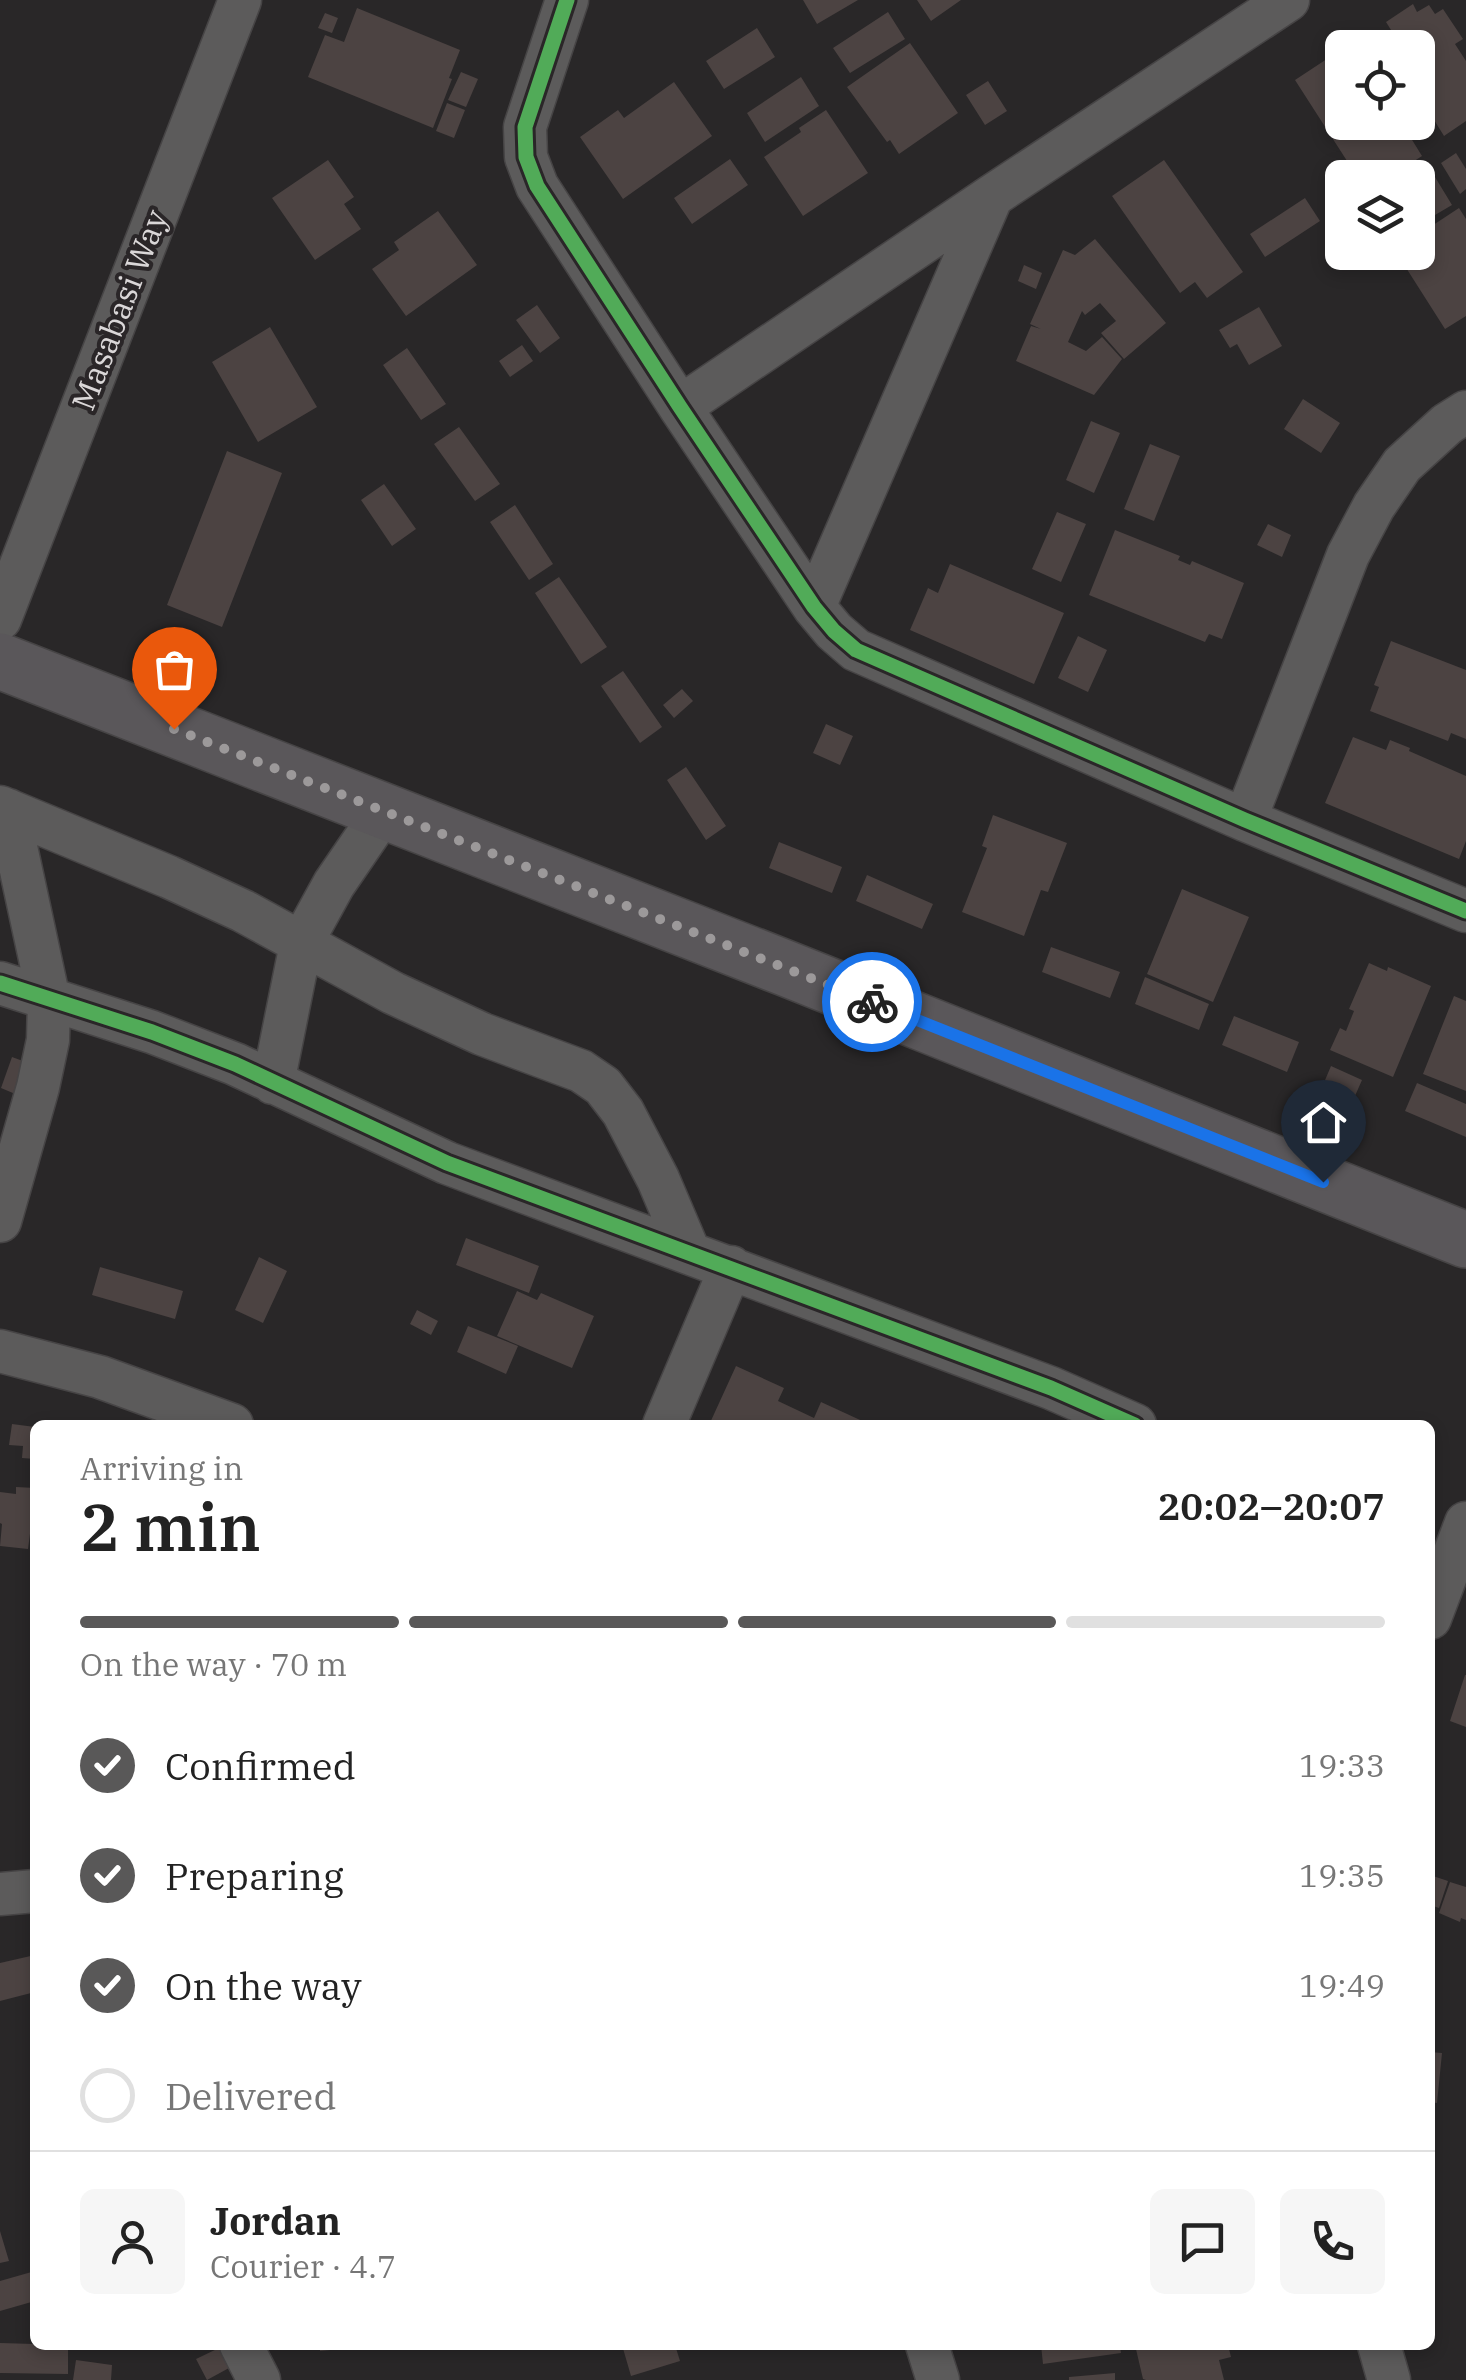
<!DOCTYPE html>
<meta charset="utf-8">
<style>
:root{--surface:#fff;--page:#f6f6f6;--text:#222;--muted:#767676;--line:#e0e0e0;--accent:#595858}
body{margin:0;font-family:"IBM Plex Serif",serif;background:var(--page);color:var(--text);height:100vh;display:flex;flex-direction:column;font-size:38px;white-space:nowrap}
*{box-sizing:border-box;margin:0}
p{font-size:32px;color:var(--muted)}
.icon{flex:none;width:55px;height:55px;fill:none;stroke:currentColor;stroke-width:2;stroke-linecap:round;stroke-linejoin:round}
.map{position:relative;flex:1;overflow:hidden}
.drawer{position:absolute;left:30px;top:1420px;width:1405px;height:930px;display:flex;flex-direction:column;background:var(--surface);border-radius:15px;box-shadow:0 5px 15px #0003}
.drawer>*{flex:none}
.buttons{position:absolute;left:1325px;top:30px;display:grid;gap:20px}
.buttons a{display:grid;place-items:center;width:110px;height:110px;border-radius:15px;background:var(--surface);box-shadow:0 5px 15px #0003;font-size:50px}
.pin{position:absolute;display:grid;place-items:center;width:85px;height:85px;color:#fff;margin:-102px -42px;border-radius:50% 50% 50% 0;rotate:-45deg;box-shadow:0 0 10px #0007}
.pin .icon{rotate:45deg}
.courier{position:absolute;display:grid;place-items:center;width:100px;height:100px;margin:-50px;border:8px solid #1a73e8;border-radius:50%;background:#fff;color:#222;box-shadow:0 2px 12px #0007}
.overview em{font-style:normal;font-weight:600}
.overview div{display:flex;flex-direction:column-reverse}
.overview{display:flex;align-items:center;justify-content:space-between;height:170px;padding:0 50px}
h1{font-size:65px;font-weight:600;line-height:75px}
.bar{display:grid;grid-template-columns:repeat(4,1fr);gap:15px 10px;align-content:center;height:120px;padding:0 50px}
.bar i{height:12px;border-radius:8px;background:var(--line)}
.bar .selected{background:var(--accent)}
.bar p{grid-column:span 4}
.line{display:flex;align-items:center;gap:25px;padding:0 50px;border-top:2px solid var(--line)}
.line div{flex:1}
.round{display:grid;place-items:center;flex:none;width:105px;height:105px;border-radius:15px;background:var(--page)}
ol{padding:0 50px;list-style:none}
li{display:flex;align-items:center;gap:30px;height:110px}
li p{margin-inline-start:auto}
li .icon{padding:10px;border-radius:50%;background:var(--accent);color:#fff;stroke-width:4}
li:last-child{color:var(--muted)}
li i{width:55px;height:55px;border:5px solid var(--line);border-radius:50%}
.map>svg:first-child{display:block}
.building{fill:#4c4342}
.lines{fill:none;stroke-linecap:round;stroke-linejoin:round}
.minor-casing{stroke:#464445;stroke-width:45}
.secondary-casing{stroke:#464445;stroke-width:58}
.minor{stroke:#5c5b5b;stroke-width:42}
.secondary{stroke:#5a575a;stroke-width:55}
.cycleway-casing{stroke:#2a2628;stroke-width:21}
.cycleway{stroke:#51ab58;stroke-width:15}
.done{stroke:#9c999a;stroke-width:10;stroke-dasharray:0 18}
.route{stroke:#1a73e8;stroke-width:12}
.labels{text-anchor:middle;stroke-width:8;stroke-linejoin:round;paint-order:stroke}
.street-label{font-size:32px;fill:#dad7d8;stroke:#2a2628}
</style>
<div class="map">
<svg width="1466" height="2380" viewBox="0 0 1466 2380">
<rect width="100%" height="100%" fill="#292728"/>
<path class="building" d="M803,0H858L817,24Z
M917,0H961L931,21Z
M1413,4L1417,12L1429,5L1435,14L1443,9L1463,39L1455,44L1466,61V121L1444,136L1418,94V48H1387L1380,37L1391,30L1386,22Z
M357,8L460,50L449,78L452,79L433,128L308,77L325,35L344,42Z
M888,12L905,39L850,73L833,48Z
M325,13L338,18L332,33L318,28Z
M757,28L775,57L724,89L706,61Z
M910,43L958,113L899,154L890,140L887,142L847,87Z
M1342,49V122H1401L1422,156L1388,178H1358L1295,80Z
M461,72L478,79L466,107L448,100Z
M801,77L819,106L765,142L747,113Z
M988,81L1007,111L985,125L966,95Z
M674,82L712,136L623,199L580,137L618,110L624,118Z
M447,103L465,110L454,138L436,131Z
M826,110L868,173L803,216L764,157L801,132L799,128Z
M1456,153L1466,169V189L1460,194L1441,163Z
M730,159L748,185L692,224L674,198Z
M328,160L354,197L344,204L361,229L315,260L272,198Z
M1164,160L1243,272L1207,298L1195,282L1180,293L1112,196Z
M1435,177L1452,205L1418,225V187Z
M1305,198L1320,221L1265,257L1250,234Z
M1459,208L1466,219V316L1445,329L1396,252H1418V235Z
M438,211L477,265L406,316L372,269L399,250L394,242Z
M1095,239L1166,323L1124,359L1101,333L1116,321L1100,303L1085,315L1082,311L1068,342L1086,351L1102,337L1122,359L1094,395L1016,361L1031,326L1041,329L1030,324L1063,250L1075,255Z
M1024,265L1042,273L1036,289L1018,281Z
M537,305L560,338L540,353L516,320Z
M1259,307L1282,346L1249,365L1237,344L1230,348L1219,330Z
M270,327L317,407L258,442L212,362Z
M522,345L533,361L510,377L499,361Z
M407,348L446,404L421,420L383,365Z
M1303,399L1340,423L1321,453L1284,429Z
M1091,421L1120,433L1094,493L1066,480Z
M459,427L500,484L475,501L434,444Z
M1150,444L1180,456L1154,521L1124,509Z
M227,451L282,473L222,627L167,605Z
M384,484L416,529L392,546L361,500Z
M515,505L553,564L529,580L490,522Z
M1057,512L1086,524L1061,582L1032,569Z
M1268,524L1291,535L1282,557L1257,545Z
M1115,530L1180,556L1178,560L1190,565L1192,561L1244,583L1222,639L1209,634L1205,642L1089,595Z
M950,564L1064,613L1034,684L910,630L928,588L938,593Z
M559,577L607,647L581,664L535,593Z
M1078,636L1107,650L1088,692L1058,678Z
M1391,641L1466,670V739L1451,733L1448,741L1370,711L1379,687L1374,685Z
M623,671L662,727L640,743L601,686Z
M682,689L693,701L674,718L663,705Z
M826,724L853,736L840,765L813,753Z
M1353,737L1386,750L1390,740L1410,748L1409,751L1466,776V841L1459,859L1325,803Z
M686,767L726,826L706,840L667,780Z
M993,815L1067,843L1048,892L1041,890L1024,936L962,912L987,848L982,846Z
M779,842L842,867L832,893L769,868Z
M867,875L933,904L922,929L856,901Z
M1182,889L1249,917L1213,1002L1147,974Z
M1051,947L1120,972L1110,998L1042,972Z
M1369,963L1387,971L1388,967L1431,986L1393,1077L1330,1050L1340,1028L1346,1031L1354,1011L1349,1009Z
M1145,977L1209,1004L1199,1030L1135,1004Z
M1454,996L1466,1001V1091L1423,1074Z
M1234,1016L1299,1042L1287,1072L1222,1045Z
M12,1057L31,1064L20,1096L1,1088Z
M1331,1066L1362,1080L1351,1105L1320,1092Z
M1417,1083L1466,1104V1137L1405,1111Z
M466,1238L539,1266L529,1293L456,1265Z
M259,1257L287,1271L263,1323L235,1310Z
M100,1267L183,1291L175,1319L92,1295Z
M517,1291L537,1300L541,1293L594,1316L572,1368L497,1336Z
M417,1310L438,1321L431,1335L410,1324Z
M468,1326L518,1346L506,1374L457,1352Z
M736,1366L784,1388L778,1401L814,1418L821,1402L871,1425H709Z
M12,1424L35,1427V1459L22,1458L23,1446L9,1445Z
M16,1487L35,1488V1527L31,1526L28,1549L0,1546L2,1524L0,1523V1492L16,1494Z
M1465,1675H1466V1727L1450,1721Z
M1430,1875L1448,1881L1439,1908L1430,1905Z
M1450,1882L1466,1887V1920L1461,1918L1460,1922L1439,1913Z
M35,1955V1992L0,2001V1963Z
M1430,2052L1442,2053L1437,2103L1430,2102Z
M0,2231L9,2261L0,2263Z
M35,2271V2301L0,2311V2281Z
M0,2343L68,2345V2374L0,2373Z
M320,2345H352V2348L320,2351Z
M622,2345H675L680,2361L631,2376Z
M1041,2345H1120L1121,2353L1043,2364Z
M1135,2345H1228L1231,2357L1219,2360L1224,2380H1146L1143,2379Z
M219,2348L229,2368L207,2380L196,2359Z
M76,2360L112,2365L111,2380H73Z
M1115,2373V2380H1069V2377Z"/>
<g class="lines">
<defs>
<path id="minor" d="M567,0L525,127L526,157L537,186L680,407L814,607L834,631L856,650L1245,820L1466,911
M680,407L992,196L1288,0
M814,607L992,196
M0,619L240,0
M0,807L169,877L243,911L393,993L482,1034L581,1071L603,1086L623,1112L658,1179L689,1252
M1245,820L1348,555L1374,506L1402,465L1447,424L1466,412
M0,983L152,1032L235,1064L447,1163L1051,1388L1135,1425
M273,1083L301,944L334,884L384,811
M0,1221L38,1087L48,1040L49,1000L8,810
M0,1351L100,1377L232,1425
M664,1425L731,1267
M1430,1618L1466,1523
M0,1894L35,1891
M241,2345L259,2380
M927,2345L938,2380
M1379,2345L1389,2380"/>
<path id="secondary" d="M0,661L785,968L1466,1240"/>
</defs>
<use href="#minor" class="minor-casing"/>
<use href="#secondary" class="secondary-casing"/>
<use href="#minor" class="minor"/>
<use href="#secondary" class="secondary"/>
<defs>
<path id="cycleway" d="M567,0L525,127L526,157L537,186L680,407L814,607L834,631L856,650L1245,820L1466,911
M0,983L152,1032L235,1064L447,1163L1051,1388L1135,1425"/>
</defs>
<use href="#cycleway" class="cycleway-casing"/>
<use href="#cycleway" class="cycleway"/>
</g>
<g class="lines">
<path class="done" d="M174,729L872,1002"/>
<path class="route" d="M872,1002L1323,1182"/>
</g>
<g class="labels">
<g class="street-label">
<text transform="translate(120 310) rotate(-69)" y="11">Masabasi Way</text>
</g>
</g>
</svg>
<div class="buttons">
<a><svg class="icon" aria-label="locate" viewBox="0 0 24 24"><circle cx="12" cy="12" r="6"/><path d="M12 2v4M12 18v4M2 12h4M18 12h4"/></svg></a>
<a><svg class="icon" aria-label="layers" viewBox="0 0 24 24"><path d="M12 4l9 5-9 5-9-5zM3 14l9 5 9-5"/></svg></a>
</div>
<div class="pin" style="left:174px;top:729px;background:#ea580c"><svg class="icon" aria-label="bag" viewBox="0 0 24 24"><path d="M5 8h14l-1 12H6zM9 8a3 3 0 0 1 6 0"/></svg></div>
<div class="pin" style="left:1323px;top:1182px;background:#1f2937"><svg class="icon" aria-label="home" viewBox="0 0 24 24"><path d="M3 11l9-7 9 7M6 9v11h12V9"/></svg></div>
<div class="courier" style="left:872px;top:1002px"><svg class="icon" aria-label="bike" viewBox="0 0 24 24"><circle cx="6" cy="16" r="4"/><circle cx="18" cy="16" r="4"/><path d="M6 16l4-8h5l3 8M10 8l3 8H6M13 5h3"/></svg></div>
<section class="drawer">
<div class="overview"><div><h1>2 min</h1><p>Arriving in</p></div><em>20:02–20:07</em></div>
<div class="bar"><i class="selected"></i><i class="selected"></i><i class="selected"></i><i></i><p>On the way · 70 m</p></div>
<ol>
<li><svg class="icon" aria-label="check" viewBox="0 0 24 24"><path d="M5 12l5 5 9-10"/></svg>Confirmed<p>19:33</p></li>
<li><svg class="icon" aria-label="check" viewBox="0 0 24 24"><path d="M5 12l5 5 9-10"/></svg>Preparing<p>19:35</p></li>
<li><svg class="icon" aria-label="check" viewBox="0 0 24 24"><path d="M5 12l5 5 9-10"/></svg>On the way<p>19:49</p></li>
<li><i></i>Delivered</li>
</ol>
<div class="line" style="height:180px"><a class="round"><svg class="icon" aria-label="person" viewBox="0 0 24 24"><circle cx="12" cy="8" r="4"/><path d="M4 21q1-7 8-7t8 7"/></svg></a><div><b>Jordan</b><p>Courier · 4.7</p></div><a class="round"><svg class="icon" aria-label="chat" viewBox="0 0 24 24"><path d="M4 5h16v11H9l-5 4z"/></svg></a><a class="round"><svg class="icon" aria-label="phone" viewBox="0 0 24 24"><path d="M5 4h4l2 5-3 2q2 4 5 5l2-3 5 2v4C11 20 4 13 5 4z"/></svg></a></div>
</section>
</div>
